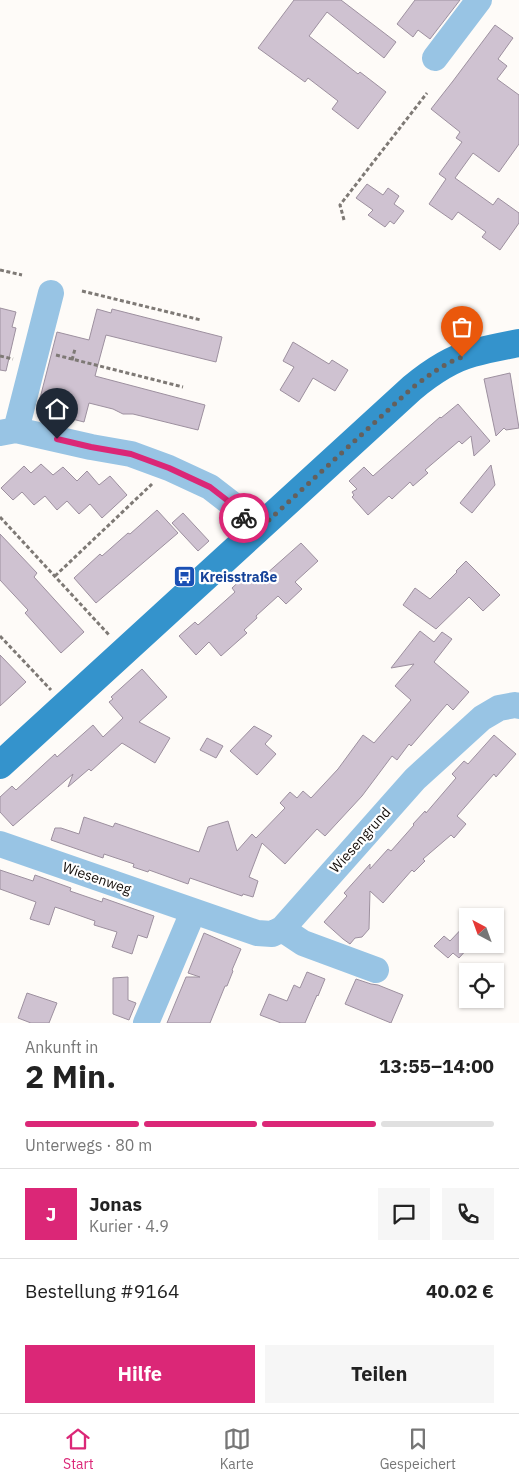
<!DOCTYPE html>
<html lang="de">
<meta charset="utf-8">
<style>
:root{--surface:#fff;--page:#f6f6f6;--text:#222;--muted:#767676;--line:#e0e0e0;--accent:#db2777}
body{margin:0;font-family:"IBM Plex Sans",sans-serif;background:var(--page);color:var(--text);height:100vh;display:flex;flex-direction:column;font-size:19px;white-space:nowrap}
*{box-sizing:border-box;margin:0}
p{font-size:16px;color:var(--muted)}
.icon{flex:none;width:28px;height:28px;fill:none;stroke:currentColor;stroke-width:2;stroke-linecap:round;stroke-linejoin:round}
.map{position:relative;height:1023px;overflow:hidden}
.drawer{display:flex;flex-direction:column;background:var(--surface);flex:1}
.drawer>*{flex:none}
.needle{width:32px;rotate:319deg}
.controls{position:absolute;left:459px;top:908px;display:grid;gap:10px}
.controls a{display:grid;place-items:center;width:45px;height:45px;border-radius:0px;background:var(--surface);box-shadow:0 1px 4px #0004;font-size:25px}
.pin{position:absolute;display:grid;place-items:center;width:42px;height:42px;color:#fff;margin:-51px -21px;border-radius:50% 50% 50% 0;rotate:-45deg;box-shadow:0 0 5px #0007}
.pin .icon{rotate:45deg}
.courier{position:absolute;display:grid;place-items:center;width:50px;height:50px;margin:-25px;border:4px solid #db2777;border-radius:50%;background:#fff;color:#222;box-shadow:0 1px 6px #0007}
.summary em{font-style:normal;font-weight:700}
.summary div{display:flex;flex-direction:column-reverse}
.summary{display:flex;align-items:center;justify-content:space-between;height:85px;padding:0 25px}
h1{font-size:32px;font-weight:700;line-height:38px}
.bar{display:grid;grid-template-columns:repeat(4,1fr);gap:8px 5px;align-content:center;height:60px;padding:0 25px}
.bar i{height:6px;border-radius:4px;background:var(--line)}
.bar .active{background:var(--accent)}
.bar p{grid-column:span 4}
.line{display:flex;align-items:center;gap:12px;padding:0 25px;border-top:1px solid var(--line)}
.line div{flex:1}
.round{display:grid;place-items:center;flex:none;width:52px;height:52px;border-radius:0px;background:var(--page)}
.primary-button{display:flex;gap:10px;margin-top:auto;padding:10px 25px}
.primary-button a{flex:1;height:58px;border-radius:0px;background:var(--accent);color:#fff;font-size:20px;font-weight:700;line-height:58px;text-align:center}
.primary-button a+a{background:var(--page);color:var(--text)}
.menu{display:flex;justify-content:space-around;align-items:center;height:70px;border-top:1px solid var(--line);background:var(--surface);font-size:14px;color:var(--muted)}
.menu a{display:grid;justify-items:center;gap:2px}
.menu .active{color:var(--accent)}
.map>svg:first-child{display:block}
.building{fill:#cfc2d1;stroke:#9d909f}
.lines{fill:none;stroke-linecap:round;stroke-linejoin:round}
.path{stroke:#7e7975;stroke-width:3;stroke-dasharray:4 2.5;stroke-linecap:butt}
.minor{stroke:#98c4e4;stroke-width:26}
.major{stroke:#3493cc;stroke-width:28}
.done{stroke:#65605c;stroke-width:5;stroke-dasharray:0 9}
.route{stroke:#db2777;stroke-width:6}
.labels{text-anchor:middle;stroke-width:4.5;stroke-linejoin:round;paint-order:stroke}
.transit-label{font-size:14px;font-weight:bold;fill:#164399;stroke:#fff;text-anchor:start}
.street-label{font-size:14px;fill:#120c08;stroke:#fff}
</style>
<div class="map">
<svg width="519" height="1023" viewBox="0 0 519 1023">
<rect width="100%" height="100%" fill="#fefbf8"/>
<path class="building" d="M294,0H341L396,42L384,58L327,12L309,36L358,74L360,72L386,92L358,129L332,109L338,101L308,78L305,82L258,48Z
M415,0H460L430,39L418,30L413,37L397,24Z
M495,25L513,38L498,59L507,66L497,79L519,95V144L499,172L473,153L455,178L493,205L498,198L519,213V223L500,250L482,237L486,232L458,212L452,220L429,204L446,179L439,174L462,142L456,138L460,132L431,109L453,81Z
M367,184L383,195L388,188L399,196L394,204L404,211L394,224L390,221L385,227L368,215L373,210L356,198Z
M0,308L16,312L12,327L16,328L6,371L0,370Z
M97,309L111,313L112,309L222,337L216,362L106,335L100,357L95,376L205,405L198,430L133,414H123L113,409L89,403L84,422L37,410L57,332L89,340Z
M293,342L329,364L332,360L348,370L335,391L313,378L299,402L280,390L294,367L283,361Z
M510,373L519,428L506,430L504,428L496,436L484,379Z
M458,404L490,441L474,456L471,436L462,444L459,441L425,470L428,473L413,486L410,482L392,499L389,496L368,515L352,497L354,495L352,492L357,489L349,481L364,467L373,476L440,417L441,418Z
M41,464L53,475L63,467L77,481L87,471L99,485L110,476L127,495L102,518L90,504L79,514L67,501L57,510L45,496L34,505L22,492L13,500L1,488L24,466L31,473Z
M491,465L495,485L472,513L460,503Z
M157,510L178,533L96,603L74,578L100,554L102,556L128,533L130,534Z
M183,513L209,541L198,551L172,523Z
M0,534L37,573L34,577L84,632L61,653L25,613L28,610L0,580Z
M301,543L318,561L295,582L302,589L286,604L278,596L256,616L257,618L244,630L247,633L221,656L209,642L196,655L179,636L195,622L198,625L235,592L232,588L247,574L256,583Z
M466,561L500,595L483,611L469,597L436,629L403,605L415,588L430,599L457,572L456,571Z
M420,631L434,642L442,632L452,639L434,662L469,692L453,710L447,704L411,746L409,744L397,760L392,756L362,796L325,836L317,829L285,864L262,843L249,877L258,881L253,897L243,894L242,896L190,878L188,884L149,870L148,872L133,867L134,864L104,854L103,858L51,840L55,828H61L79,834L84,817L113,827L115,823L199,852L208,827L228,821L237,851L252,834L256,838L285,808L280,803L290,792L297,798L303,791L311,798L338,769L363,735L374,743L411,700L395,686L414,664L391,668Z
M0,655L26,682L0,706Z
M142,669L167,697L139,722L170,738L155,763L122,743L91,771L89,769L68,787L73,774L13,826L0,812V797L12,786L16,790L55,754L57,757L93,725L103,737L123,718L109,702L113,699L111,697Z
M254,726L272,736L265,744L276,754L257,775L230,751Z
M494,735L516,754L496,777L494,774L457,816L466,824L454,838L451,835L423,859L425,861L414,872L412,870L383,903L370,891L369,929L362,937L355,938L350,944L343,939L324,922L347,896L344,893L370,864V869L388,849L391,851L414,825L413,824L425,811L426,813L456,778L452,774L464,761L468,764Z
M207,738L223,746L216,758L200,750Z
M0,870L33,881L35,875L71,888L70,891L102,902L103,898L154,916L147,938L138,935L132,954L112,947L117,932L94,925L95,921L64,910L55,907L49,925L30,919L36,902L0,889Z
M468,922V948L459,958L453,953L448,958L434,946L444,936L450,941Z
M204,933L241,949L232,970L233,971L227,986H225L210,1023H167L186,977H200L188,973Z
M307,972L325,979L318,996L317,995L305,1023H281L260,1015L269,994L287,1001L294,985L300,988Z
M128,977V1000L136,1003L129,1020L113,1014V978Z
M356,979L371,984L378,985L403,995L391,1023L345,1004Z
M27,993L57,1003L49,1023H31L18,1018Z"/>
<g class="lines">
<path class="path" d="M344,220L340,205L427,93
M0,270L22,275
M82,291L201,320
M56,355L183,387
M0,356L13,359
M72,360L75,349
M0,517L110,636
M55,576L152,484
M0,636L51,690"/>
<path class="minor" d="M435,58L479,0
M16,430L51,293
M0,433L16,430L91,447L131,454L169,468L210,487L232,504L256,532
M0,844L257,933L272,934L282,929L415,779L482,718L499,708L515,705L519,706
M282,929L303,943L376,970
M146,1023L193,912"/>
<path class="major" d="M0,765L412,388C430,373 450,359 473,353C488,349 504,346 519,343"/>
</g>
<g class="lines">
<path class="done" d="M244,518L256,532L412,388C428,376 443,364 462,357"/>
<path class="route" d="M57,439L91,447L131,454L169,468L210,487L232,504L244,518"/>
</g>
<defs>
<symbol id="bus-square" viewBox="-11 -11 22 22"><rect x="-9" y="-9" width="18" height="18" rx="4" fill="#1a4fb4" stroke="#fff"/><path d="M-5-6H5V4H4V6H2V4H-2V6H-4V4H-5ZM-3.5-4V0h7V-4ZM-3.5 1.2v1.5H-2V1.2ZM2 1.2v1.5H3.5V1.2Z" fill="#fff"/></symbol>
</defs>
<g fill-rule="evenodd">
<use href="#bus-square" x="172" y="564" width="25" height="25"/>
</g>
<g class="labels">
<g class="transit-label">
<text x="200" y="582">Kreisstraße</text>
</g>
<g class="street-label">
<text transform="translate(360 840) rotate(-48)" y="5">Wiesengrund</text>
<text transform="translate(97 878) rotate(19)" y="5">Wiesenweg</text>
</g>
</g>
</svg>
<div class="controls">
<a><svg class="needle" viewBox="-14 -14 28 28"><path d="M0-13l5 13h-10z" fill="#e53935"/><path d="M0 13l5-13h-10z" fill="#767676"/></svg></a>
<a><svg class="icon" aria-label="locate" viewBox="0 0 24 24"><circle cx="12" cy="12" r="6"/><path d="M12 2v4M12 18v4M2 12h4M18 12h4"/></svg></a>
</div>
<div class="pin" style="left:462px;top:357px;background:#ea580c"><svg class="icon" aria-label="bag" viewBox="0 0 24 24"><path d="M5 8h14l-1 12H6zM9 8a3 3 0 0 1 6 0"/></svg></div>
<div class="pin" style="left:57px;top:439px;background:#1f2937"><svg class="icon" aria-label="home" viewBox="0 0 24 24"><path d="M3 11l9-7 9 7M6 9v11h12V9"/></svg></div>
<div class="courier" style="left:244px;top:518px"><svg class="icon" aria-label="bike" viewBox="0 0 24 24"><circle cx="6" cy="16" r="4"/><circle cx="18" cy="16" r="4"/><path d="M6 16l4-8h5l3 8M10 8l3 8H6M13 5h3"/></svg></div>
</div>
<section class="drawer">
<div class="summary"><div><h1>2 Min.</h1><p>Ankunft in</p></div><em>13:55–14:00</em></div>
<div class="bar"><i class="active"></i><i class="active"></i><i class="active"></i><i></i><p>Unterwegs · 80 m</p></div>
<div class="line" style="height:90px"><b class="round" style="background:var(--accent);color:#fff">J</b><div><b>Jonas</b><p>Kurier · 4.9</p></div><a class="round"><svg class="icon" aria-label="chat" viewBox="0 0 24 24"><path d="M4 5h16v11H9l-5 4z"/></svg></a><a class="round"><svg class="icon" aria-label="phone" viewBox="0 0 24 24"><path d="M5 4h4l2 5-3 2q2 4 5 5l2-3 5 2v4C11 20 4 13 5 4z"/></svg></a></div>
<div class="line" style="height:65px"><div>Bestellung #9164</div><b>40.02 €</b></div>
<div class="primary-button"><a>Hilfe</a><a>Teilen</a></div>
</section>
<nav class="menu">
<a class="active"><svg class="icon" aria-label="home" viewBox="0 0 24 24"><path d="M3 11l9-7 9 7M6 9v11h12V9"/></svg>Start</a>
<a><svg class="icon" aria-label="map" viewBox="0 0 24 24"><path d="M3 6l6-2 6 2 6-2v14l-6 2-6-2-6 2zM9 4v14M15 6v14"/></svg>Karte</a>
<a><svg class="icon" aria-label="saved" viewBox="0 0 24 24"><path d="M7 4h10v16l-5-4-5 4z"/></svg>Gespeichert</a>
</nav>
